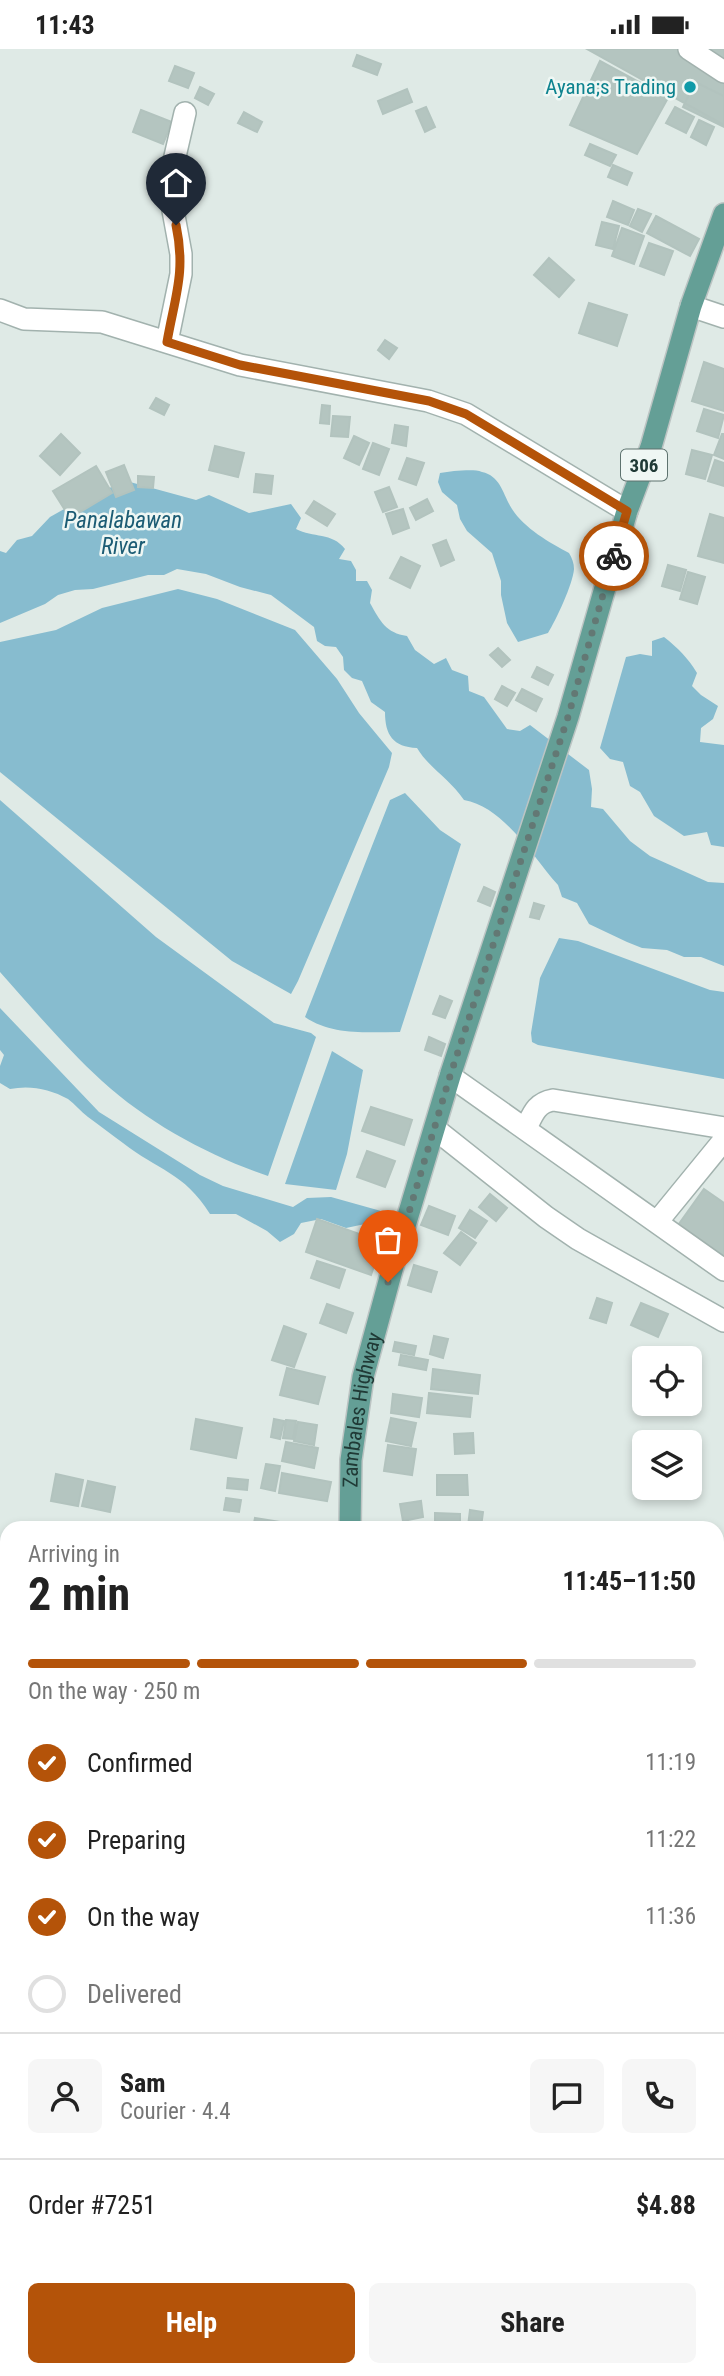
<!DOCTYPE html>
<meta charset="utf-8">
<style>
:root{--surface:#fff;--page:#f6f6f6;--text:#222;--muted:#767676;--line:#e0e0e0;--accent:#b45309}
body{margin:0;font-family:"Roboto Condensed",sans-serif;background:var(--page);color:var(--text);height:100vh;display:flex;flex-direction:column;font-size:26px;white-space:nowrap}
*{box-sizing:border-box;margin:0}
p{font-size:23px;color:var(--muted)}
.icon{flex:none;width:38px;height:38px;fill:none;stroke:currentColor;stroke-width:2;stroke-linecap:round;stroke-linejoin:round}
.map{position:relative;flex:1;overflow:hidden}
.details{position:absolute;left:0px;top:1472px;width:724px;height:856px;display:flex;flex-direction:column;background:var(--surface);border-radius:21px 21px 0 0;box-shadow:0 4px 10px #0003}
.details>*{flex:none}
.fabs{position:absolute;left:632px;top:1297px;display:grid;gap:14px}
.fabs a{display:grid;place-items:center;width:70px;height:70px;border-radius:10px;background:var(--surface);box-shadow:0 4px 10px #0003;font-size:35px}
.pin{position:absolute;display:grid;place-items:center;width:60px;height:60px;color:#fff;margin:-72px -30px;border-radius:50% 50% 50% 0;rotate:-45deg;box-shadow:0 0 7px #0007}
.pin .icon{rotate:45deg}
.courier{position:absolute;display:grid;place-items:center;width:70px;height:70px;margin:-35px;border:5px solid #b45309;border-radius:50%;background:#fff;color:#222;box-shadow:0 2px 9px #0007}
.summary em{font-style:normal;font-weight:700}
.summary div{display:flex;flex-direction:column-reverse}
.summary{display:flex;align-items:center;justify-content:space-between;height:119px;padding:0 28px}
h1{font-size:46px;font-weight:700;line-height:52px}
.bar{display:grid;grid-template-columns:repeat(4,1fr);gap:10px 7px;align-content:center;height:84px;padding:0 28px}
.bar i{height:9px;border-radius:5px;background:var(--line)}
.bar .current{background:var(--accent)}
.bar p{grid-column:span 4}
.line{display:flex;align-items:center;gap:18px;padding:0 28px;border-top:2px solid var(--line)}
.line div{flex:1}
.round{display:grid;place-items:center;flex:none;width:74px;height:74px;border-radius:10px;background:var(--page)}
ol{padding:0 28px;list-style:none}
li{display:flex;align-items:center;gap:21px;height:77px}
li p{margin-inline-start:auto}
li .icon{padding:7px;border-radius:50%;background:var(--accent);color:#fff;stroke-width:4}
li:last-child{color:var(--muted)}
li i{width:38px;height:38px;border:4px solid var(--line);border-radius:50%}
.button{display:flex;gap:14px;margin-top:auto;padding:14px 28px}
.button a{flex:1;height:80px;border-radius:10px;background:var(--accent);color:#fff;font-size:28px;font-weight:700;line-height:80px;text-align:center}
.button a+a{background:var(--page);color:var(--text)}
.status{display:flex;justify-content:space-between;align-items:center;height:49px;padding:0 35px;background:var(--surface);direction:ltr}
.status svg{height:19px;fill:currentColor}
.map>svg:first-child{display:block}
.water{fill:#87bccf}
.building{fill:#b4c5c0;stroke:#b2c3be;stroke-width:2}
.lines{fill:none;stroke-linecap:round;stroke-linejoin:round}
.minor-casing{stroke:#a2b2ae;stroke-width:24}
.major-casing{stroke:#bcc4c3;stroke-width:24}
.minor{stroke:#fff;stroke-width:21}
.major{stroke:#649f96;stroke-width:21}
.done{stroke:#637874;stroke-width:7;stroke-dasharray:0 12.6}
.route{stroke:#b45309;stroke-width:9}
.culture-dot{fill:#0f9aa8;stroke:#eff7f4;stroke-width:2.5}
.labels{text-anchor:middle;stroke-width:5;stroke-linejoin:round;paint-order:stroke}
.shield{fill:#eff7f4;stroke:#5e736f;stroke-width:2}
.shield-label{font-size:19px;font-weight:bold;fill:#203a36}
.culture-label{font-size:21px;fill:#0d838f;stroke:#eff7f4;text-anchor:end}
.street-label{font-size:21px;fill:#203a36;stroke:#eff7f4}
.water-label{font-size:23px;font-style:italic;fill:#1c5c74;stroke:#eff7f4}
</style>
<div class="status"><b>11:43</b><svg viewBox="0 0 49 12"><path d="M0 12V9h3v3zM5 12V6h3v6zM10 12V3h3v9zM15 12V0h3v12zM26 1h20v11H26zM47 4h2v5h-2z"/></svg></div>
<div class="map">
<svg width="724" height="2327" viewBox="0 0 724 2327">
<rect width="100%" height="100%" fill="#dfeae6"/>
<path class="water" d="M454,422C462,422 474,420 482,423C501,427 503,446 512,460C524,479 550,494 569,504C572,509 574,514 574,520C573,535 556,571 548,584L518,593L507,574L501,546V532L492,504L467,482L460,470L457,456L442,443L438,433L440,424Z
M130,433L196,451L209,446L249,464L291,455L301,469L296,480C313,489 332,483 345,500L339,510L351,512L356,521V532H367L372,541L370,554C380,572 386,584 407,587L415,601L434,615L446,609L452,621L468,627L469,642L484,648L507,680L520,682L530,676L589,721L592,740L591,758L603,760L630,792L650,807L708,833L724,834V917L701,908H684L667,901L642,899L627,893L589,875L577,854L562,848L558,836C532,807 504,758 464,751C450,730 429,719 417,699C393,698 385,686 385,663L371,653L362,632L352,629L344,621L343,608L336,598L325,597L317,592L314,578L271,546L240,538L206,525L177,520L164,526H148L93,540L75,541L58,546L45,555L0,574V502L6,504L17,491L32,487L50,468L66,459L98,442Z
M178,540L217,550L295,581L337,630L359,664L392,704L389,718L298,932L291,945L232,912L0,723V593L56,581L102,559Z
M664,588C678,599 688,609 697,624L692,637L701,646L718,657L713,670L701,679L700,693L724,696V798L711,796L707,783L684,787L654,767L640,743L630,737L623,713L610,710L600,699L626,608L640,605L652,607V592Z
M405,744L440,781L461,795L400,983C368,983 333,987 305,968L390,751Z
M0,751L156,888L274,974L311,984L316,988L268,1127C209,1107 148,1074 102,1032C67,1000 32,959 0,923Z
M559,889L578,892L710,941L724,943V1030L538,996L532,993L531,984L540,929Z
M0,959L99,1063L200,1126L223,1137L293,1158L307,1149L331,1148L381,1162L375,1177L365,1175L346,1179L321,1170L301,1174L294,1185L280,1193L267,1182L236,1165H210C184,1123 157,1121 123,1094C111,1085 100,1077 88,1068C81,1063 75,1055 68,1050C50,1040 30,1036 10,1040L0,1034V1017L4,1006L0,1001Z
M332,1002L363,1021L347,1105L336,1141L285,1135Z"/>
<path class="building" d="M587,0H724V76Z
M357,6L381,15L377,26L353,17Z
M600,12L668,49L637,105L570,76Z
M175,17L194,24L188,39L169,32Z
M695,33L724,47V78L683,58Z
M200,38L214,45L208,56L195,49Z
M407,40L412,53L383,65L378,52Z
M426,58L435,78L425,83L416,62Z
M675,58L694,68L686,84L666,74Z
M141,61L172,73L163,95L133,83Z
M244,63L262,73L257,83L238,74Z
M699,71L714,78L706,96L691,88Z
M590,95L616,106L610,117L585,106Z
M613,116L632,124L627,136L608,128Z
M613,152L634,161L628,176L607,168Z
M638,160L651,165L642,183L630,177Z
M656,167L699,190L690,207L647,184Z
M602,173L619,177L613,200L596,196Z
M622,179L644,187L634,215L612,207Z
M649,194L673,202L664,226L640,217Z
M549,209L574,231L559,248L534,226Z
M589,254L627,266L617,297L579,284Z
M385,291L397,299L389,310L378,301Z
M704,313L724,320V362L692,352Z
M156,349L169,356L164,366L150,359Z
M322,356L330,357L329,375L320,374Z
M704,360L724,366L718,389L697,382Z
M333,367L350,368L348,388L331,387Z
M395,376L408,378L406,397L392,394Z
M61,385L80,404L60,426L40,407Z
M722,385H724V410L714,406Z
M354,387L369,394L359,416L344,409Z
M373,394L389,400L379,426L363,420Z
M215,397L244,404L238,428L209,421Z
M692,401L712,406L705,430L686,425Z
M407,409L424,414L416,436L399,430Z
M715,411L724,414V437L708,432Z
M124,416L134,441L116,448L106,423Z
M96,417L112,444L70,469L53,442Z
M256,425L273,427L271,445L254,443Z
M138,427L154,428L153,439L138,438Z
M389,438L397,458L383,463L375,443Z
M427,450L433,462L416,471L410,459Z
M314,452L335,465L327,477L306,464Z
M403,460L409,479L393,485L386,465Z
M710,465L724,469V514L698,507Z
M446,491L454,511L441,517L433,496Z
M401,508L420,517L410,539L390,529Z
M668,516L686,521L680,542L662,537Z
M688,523L705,528L697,555L680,550Z
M498,599L510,611L502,618L490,606Z
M537,618L553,626L548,636L532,628Z
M502,637L515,644L507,657L495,650Z
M522,640L542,650L536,662L516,651Z
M484,838L495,843L490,857L478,852Z
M534,854L544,857L539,870L530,868Z
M440,947L452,952L445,969L433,965Z
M429,988L445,995L441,1007L425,1001Z
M371,1058L412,1071L404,1096L362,1082Z
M367,1102L395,1112L385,1138L357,1128Z
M704,1140L724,1154V1204L720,1210L676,1179Z
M490,1145L507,1159L496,1172L479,1158Z
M429,1157L455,1167L448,1186L421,1176Z
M470,1161L487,1172L475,1189L459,1179Z
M317,1170L382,1193L371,1226L306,1203Z
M461,1183L476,1194L460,1216L444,1204Z
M317,1212L345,1221L339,1239L311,1229Z
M414,1216L437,1223L431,1243L408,1236Z
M597,1249L612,1254L606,1274L590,1269Z
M641,1254L668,1265L658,1288L631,1276Z
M327,1255L353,1264L346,1284L320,1274Z
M284,1277L306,1285L294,1318L272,1311Z
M434,1287L448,1290L443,1309L430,1305Z
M395,1293L416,1297L414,1306L393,1302Z
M401,1306L428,1311L426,1321L399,1316Z
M287,1319L325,1328L318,1355L280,1346Z
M433,1320L480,1326L478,1345L431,1340Z
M429,1344L472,1349L470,1368L427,1364Z
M393,1345L422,1349L419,1368L391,1364Z
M391,1369L416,1374L411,1397L386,1392Z
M196,1370L242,1379L236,1409L191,1400Z
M274,1370L284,1372L280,1390L271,1388Z
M286,1371L296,1372L293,1390L283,1389Z
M298,1373L317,1376L314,1396L294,1392Z
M473,1384L474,1404L455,1405L454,1385Z
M286,1393L318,1399L314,1419L282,1412Z
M388,1396L416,1400L412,1426L384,1422Z
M266,1415L280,1417L275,1442L261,1439Z
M282,1424L331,1433L327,1452L279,1444Z
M56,1425L83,1431L78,1457L51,1452Z
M437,1426H467L468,1446H437Z
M228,1429L248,1431L247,1441L227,1439Z
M88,1432L115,1438L110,1463L82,1457Z
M226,1449L241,1451L239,1463L224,1461Z
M421,1452L423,1468L403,1472L400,1455Z
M470,1461L483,1463L481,1478L468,1477Z
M435,1464L460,1465V1478L435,1477Z
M255,1469L287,1474L286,1479H253Z
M428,1474V1479H382V1476Z
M718,1984L724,1985L723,2001L718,2000Z
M718,2125L723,2163L718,2164Z
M718,2168H724V2190L718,2191Z
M724,2196V2218H718V2197Z
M724,2279V2312L721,2314L718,2309V2282Z
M170,2320H206V2321L200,2327H173L168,2322Z
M268,2320H302L303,2327H269Z"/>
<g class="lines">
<defs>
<path id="minor" d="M689,0L724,23
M691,257L724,268
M0,261L24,270L102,273L240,316L428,352L466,365L627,462
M167,293L181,225V205L170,145V129L185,64
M450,1027L724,1221
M526,1079C533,1065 536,1054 553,1051L724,1079
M435,1080L546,1168L578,1190L724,1272
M657,1173L724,1091
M718,1962L724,1964
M225,2320L233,2327"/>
<g id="major">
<path id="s1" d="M350,1479L351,1411L363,1328L395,1210L450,1027L568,668L627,462L651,398L691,257L724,165"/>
<path d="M382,2320V2327"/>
</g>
</defs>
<use href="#minor" class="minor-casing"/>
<use href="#major" class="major-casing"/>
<use href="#minor" class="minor"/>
<use href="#major" class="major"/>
</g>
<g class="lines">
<path class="done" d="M388,1233L450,1027L568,668L614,507"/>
<path class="route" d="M176,176C186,223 175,247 167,293L240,316L429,352L466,365L627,462L614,507"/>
</g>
<circle class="culture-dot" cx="690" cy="38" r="7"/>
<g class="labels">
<rect class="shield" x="621" y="400.5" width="46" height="31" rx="5"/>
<g class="shield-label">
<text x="644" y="423">306</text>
</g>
<g class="culture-label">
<text x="676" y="45">Ayana;s Trading</text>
</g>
<g class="street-label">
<text dy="7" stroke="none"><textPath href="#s1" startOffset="119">Zambales Highway</textPath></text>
</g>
<g class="water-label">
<text x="123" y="479">Panalabawan<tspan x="123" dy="26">River</tspan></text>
</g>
</g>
</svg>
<div class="fabs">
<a><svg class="icon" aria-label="locate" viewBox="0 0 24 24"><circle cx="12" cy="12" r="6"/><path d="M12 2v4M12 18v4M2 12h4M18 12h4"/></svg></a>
<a><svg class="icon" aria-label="layers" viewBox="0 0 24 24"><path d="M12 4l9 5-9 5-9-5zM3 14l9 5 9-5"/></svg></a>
</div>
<div class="pin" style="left:388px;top:1233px;background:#ea580c"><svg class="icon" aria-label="bag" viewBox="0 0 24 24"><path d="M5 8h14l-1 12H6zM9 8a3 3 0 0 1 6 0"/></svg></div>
<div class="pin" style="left:176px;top:176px;background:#1f2937"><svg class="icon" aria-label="home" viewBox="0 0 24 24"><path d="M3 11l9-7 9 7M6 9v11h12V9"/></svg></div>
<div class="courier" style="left:614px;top:507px"><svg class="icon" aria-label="bike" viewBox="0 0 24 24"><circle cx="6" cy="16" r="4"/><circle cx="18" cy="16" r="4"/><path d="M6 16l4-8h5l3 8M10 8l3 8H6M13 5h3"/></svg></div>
<section class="details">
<div class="summary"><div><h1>2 min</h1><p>Arriving in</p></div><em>11:45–11:50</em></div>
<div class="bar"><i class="current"></i><i class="current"></i><i class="current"></i><i></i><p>On the way · 250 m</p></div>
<ol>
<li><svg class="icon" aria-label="check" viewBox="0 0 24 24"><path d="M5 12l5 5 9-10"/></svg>Confirmed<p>11:19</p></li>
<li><svg class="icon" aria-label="check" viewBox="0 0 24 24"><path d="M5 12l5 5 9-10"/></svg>Preparing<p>11:22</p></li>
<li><svg class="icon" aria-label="check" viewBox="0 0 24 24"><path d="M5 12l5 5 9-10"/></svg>On the way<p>11:36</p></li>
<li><i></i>Delivered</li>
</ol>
<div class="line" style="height:126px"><a class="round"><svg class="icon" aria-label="person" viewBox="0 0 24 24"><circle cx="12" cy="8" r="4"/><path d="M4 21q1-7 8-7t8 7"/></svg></a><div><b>Sam</b><p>Courier · 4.4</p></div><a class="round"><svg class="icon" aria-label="chat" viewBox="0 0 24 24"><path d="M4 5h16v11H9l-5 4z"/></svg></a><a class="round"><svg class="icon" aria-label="phone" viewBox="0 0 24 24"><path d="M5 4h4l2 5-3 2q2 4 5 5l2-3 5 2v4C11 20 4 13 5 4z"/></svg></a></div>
<div class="line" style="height:91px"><div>Order #7251</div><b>$4.88</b></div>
<div class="button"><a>Help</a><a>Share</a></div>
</section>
</div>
